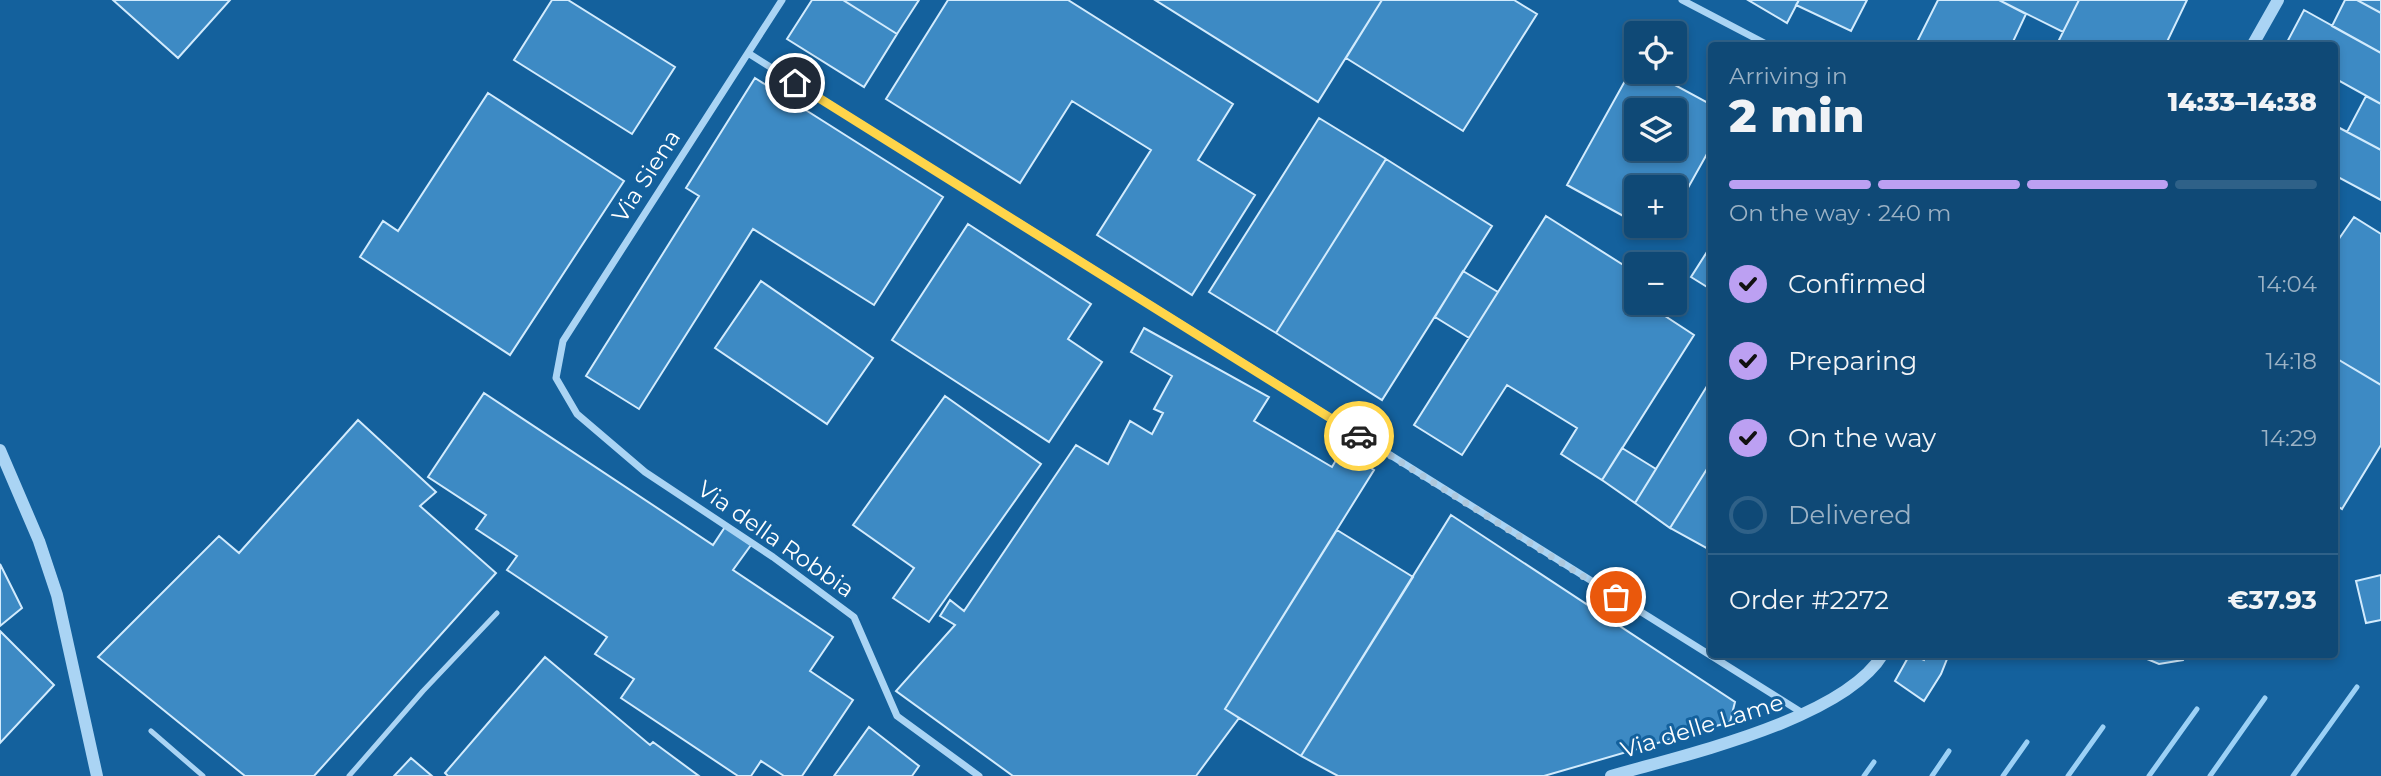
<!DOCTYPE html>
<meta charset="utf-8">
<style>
:root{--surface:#0f4976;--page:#1d537e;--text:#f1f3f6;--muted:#9bb2c5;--line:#2f6188;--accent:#bca0f2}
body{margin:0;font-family:Montserrat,sans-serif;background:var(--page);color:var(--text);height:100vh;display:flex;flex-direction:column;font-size:26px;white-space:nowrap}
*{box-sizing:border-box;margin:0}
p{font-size:23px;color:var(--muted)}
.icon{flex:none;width:38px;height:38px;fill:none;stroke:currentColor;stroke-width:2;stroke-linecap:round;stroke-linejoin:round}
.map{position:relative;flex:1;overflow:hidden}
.drawer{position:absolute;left:1708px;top:42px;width:630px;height:616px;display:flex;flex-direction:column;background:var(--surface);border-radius:7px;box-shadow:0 4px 10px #0003,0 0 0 2px var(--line)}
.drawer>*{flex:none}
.buttons{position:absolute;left:1624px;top:21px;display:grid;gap:14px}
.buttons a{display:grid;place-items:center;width:63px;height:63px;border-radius:7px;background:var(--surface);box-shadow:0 4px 10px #0003,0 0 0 2px var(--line);font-size:35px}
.pin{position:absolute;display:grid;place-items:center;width:60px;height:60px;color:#fff;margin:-30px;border:4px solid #fff;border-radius:50%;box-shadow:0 2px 7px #0007}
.courier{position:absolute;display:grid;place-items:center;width:70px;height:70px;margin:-35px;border:5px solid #ffd54a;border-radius:50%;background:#fff;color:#222;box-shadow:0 2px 9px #0007}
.summary em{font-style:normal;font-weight:800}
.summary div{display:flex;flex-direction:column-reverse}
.summary{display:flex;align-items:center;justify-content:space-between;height:119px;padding:0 21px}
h1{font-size:46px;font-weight:800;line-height:52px}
.bar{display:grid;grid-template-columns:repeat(4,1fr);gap:10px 7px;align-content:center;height:84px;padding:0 21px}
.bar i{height:9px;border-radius:5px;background:var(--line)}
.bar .active{background:var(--accent)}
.bar p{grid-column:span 4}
.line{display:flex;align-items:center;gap:18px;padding:0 21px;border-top:2px solid var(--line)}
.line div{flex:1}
ol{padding:0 21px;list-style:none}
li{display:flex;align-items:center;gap:21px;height:77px}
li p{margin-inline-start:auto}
li .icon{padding:7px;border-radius:50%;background:var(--accent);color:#111;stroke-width:4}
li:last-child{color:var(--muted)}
li i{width:38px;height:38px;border:4px solid var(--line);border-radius:50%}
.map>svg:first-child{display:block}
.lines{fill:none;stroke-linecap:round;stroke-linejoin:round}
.stream{stroke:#9cd1f6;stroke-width:5}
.building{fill:#3d8ac4;stroke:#d2ebfd;stroke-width:2;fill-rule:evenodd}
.service{stroke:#aad4f4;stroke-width:5}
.minor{stroke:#aad4f4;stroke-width:7}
.tertiary{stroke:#aad4f4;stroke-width:12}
.done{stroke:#adc8dd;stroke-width:7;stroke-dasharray:0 12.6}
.route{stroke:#ffd54a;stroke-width:9}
.labels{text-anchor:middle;stroke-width:6;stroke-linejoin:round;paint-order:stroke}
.street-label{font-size:23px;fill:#fff;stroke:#14619d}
</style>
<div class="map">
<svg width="2381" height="776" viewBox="0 0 2381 776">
<rect width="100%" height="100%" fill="#14619d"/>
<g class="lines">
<path class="stream" d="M1864,776L1874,762
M1932,776L1949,751
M2003,776L2027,742
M2068,776L2103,727
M2149,776L2197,709
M2210,776L2265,698
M2293,776L2357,687"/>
</g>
<path class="building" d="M113,0H230L178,58Z
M552,0H568L675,67L632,134L514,60Z
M812,0H843L897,34L864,87L787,39Z
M843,0H919L897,34Z
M948,0H1068L1233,104L1198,160L1255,195L1192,295L1097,235L1151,150L1072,101L1020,183L886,99Z
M1155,0H1382L1318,102Z
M1382,0H1514L1537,14L1463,131L1346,58Z
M1748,0H1799L1787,23Z
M1799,0H1867L1851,31L1796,5Z
M1938,0H1999L2026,14L2011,46H1915Z
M1999,0H2079L2063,32Z
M2079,0H2187L2165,46H2056Z
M2345,0H2357L2381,13V53L2332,26Z
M2357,0H2381V13Z
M2304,10L2381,53V104L2334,78V46H2285Z
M1635,63L1636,72H1651L1712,105V145L1675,211V187H1636V223L1567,185ZM1636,110H1675V149H1636Z
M755,78L943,197L874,305L753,229L639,409L586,376L699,196L686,188Z
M488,93L624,181L510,355L360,257L383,221L398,231Z
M2366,96L2381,104V150L2347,132Z
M1319,118L1386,159L1276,333L1209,292Z
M2334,125L2381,150V200L2334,175Z
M1386,159L1492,226L1382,400L1276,333Z
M1546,216L1636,273V303H1665L1659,312L1694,335L1602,480L1561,454L1577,428L1507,385L1462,455L1414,425Z
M2354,217L2381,234V385L2334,357V246Z
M968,224L1091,304L1068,339L1102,362L1049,442L892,340Z
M1642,226H1667L1661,236Z
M1712,244V290L1691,277Z
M1463,271L1498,292L1469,338L1435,317Z
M761,281L873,358L827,424L715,348Z
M1144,328L1269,397L1254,421L1332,467L1342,450L1374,470L1225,709L1239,718L1196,776H1013L896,691L955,625L940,616L950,600L964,611L1076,445L1108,464L1130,421L1152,434L1163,413L1154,409L1172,376L1131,352Z
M2334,357L2381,385V445L2342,509L2334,504Z
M1712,378V461L1670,528L1635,503Z
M484,393L713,545L725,527L751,545L733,570L833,637L810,671L853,700L802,776H784L761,761L751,776H738L621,698L634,679L595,654L607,637L507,570L517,556L476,529L486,515L428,477Z
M945,396L1041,464L929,622L893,598L914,568L853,525Z
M358,420L436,492L420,506L496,573L314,776H245L98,657L219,536L239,553Z
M1622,448L1656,469L1635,503L1602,480Z
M1712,461V547L1710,550L1670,528Z
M1451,515L1735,702L1730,722L1544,776H1338L1301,756Z
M1337,530L1413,577L1301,756L1225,709Z
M0,564L22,608L0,626Z
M2381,575V620L2366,623L2356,581Z
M0,631L54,685L0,743Z
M1910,654L1924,660L1927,654H1937L1947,659L1941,674L1924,701L1895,681Z
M2135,654H2187L2183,660L2159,664Z
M545,657L650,745L653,742L699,776H448L445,773Z
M869,727L919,766L912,776H834Z
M411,758L432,776H394Z"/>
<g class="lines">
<path class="service" d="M151,731L203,776
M349,776L423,691L497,613"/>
<path class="minor" d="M782,0L563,341L556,378L577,414L645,472L773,557L854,617L897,716L979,776
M1682,0L1770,46
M748,53L1804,714"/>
<path class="tertiary" d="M2252,46L2278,0
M0,450L39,541L57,595L97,776
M1611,776C1683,755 1843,720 1883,654"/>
</g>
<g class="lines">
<path class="done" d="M1359,436L1616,597"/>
<path class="route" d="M795,83L1359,436"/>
</g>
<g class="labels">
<g class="street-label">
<text transform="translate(646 176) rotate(-57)" y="8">Via Siena</text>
<text transform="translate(776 539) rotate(35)" y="8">Via della Robbia</text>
<text transform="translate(1702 726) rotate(-17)" y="8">Via delle Lame</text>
</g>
</g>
</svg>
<div class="buttons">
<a><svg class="icon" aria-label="locate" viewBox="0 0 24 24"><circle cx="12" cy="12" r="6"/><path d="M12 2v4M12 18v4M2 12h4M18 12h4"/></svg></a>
<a><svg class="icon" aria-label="layers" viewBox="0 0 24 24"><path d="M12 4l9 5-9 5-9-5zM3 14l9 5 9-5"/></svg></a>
<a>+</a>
<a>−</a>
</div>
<div class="pin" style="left:1616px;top:597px;background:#ea580c"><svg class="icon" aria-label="bag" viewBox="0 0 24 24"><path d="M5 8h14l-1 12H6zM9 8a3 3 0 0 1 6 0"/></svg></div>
<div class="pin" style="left:795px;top:83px;background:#1f2937"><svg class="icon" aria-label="home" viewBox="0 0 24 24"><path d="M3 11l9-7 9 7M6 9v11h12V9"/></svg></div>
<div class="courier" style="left:1359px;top:436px"><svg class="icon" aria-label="car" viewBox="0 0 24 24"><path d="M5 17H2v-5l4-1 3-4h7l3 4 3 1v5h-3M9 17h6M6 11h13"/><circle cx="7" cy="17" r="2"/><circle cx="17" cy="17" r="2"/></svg></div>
<section class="drawer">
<div class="summary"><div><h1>2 min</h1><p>Arriving in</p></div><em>14:33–14:38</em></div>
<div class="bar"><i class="active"></i><i class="active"></i><i class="active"></i><i></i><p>On the way · 240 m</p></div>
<ol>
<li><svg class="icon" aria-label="check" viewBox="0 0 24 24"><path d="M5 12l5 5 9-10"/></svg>Confirmed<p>14:04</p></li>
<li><svg class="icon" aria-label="check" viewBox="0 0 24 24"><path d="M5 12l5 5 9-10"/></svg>Preparing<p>14:18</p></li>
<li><svg class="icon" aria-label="check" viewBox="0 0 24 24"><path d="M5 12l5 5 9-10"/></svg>On the way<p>14:29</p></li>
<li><i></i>Delivered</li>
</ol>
<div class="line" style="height:91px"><div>Order #2272</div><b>€37.93</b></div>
</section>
</div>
